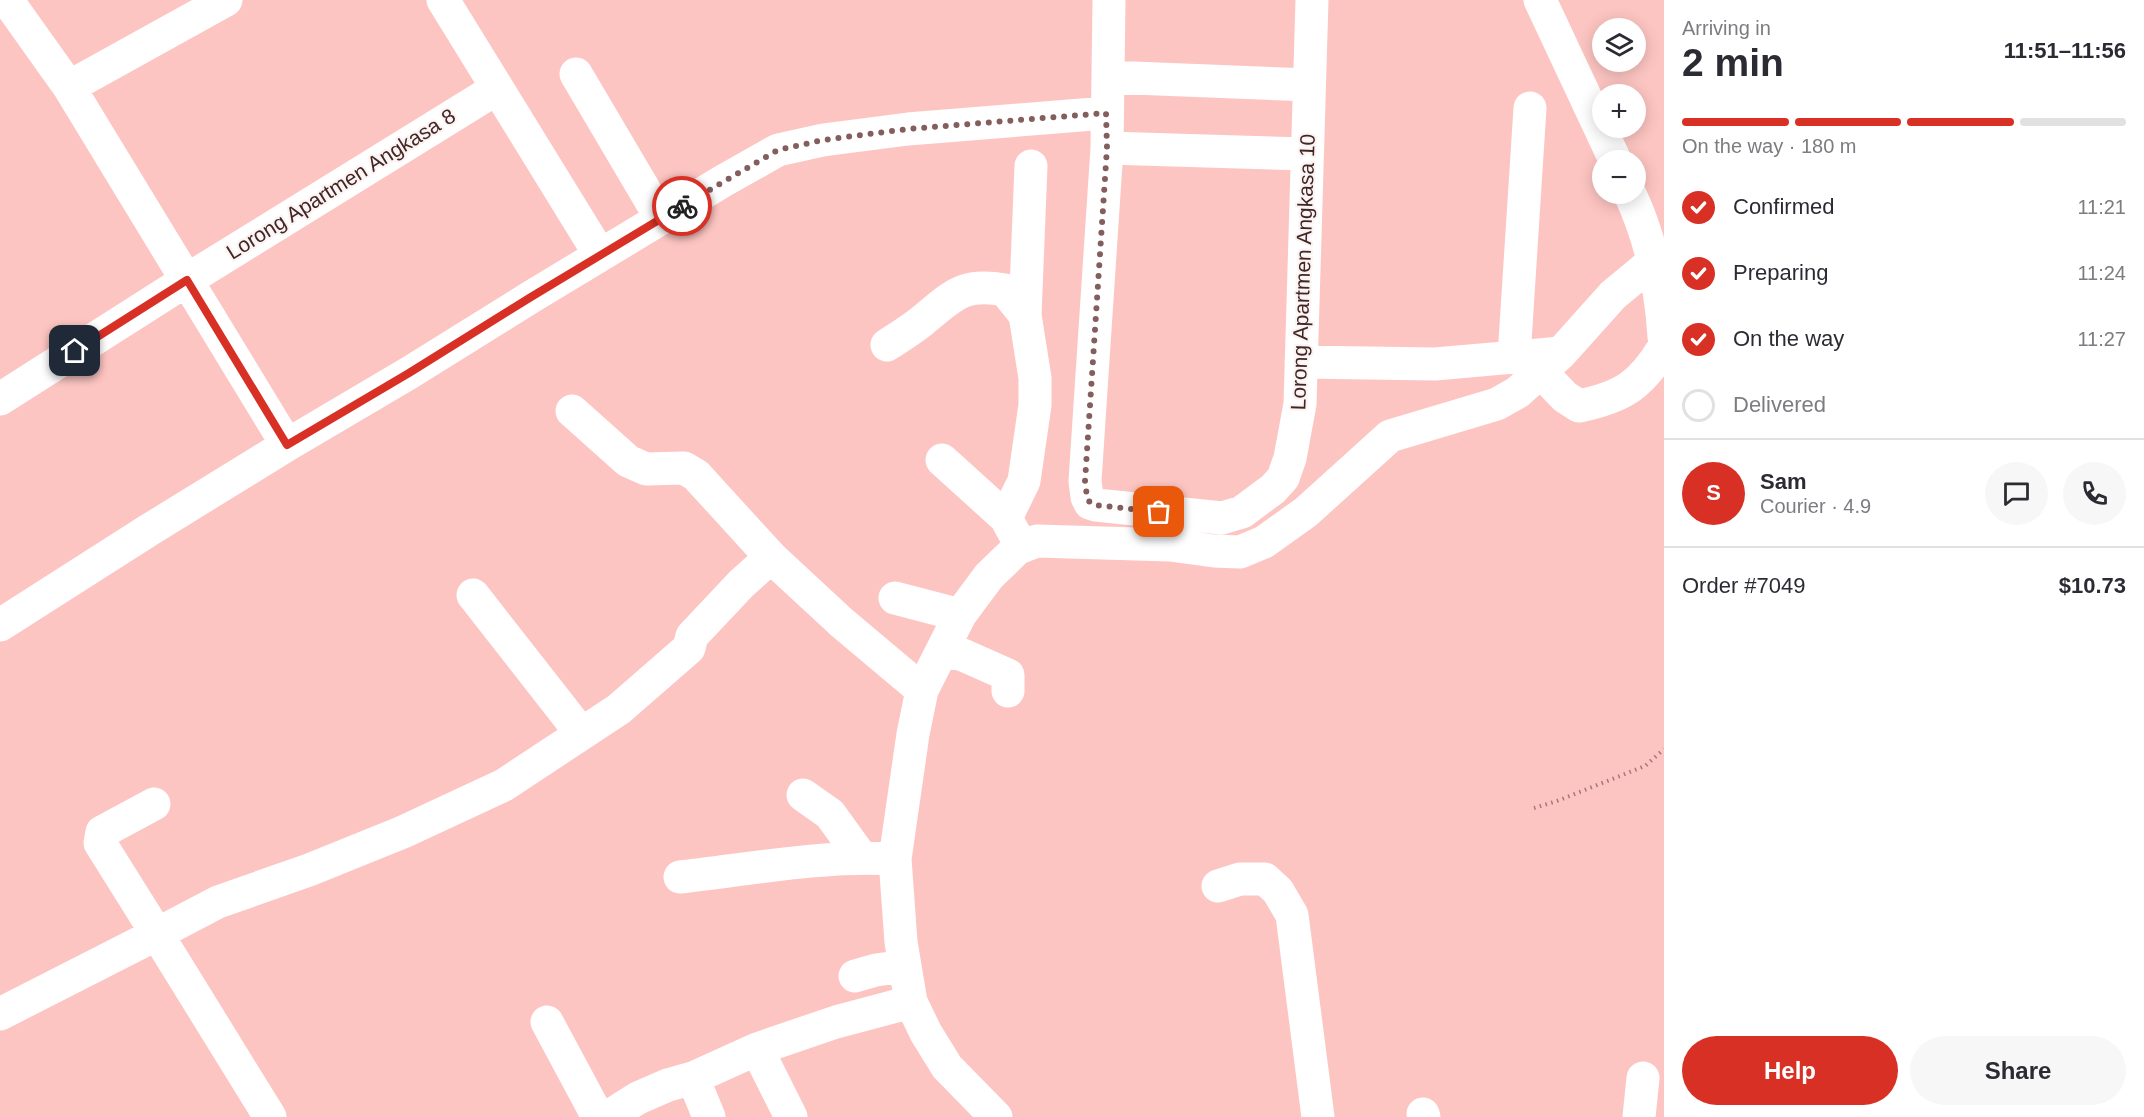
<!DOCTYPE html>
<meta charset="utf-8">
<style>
:root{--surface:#fff;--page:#f7f7f7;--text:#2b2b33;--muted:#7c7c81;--line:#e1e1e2;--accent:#d93025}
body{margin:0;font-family:Helvetica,sans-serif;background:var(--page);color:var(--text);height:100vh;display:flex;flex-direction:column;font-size:22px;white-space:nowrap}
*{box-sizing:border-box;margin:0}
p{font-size:20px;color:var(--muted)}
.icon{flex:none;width:33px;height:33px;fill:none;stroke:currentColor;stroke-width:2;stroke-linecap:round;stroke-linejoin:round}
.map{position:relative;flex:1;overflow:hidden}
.drawer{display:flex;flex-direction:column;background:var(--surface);width:480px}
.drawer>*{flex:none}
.controls{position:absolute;left:1592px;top:18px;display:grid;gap:12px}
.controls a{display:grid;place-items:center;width:54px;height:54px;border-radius:50%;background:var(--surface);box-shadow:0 3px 15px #0003;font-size:30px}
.pin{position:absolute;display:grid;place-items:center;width:51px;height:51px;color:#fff;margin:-26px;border-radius:12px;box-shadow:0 3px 9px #0006}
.courier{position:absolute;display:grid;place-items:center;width:60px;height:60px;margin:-30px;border:4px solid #d93025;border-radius:50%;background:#fff;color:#222;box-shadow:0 2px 8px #0007}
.headline em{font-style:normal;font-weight:700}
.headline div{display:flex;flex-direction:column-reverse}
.headline{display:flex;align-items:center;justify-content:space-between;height:102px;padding:0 18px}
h1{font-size:39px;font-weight:700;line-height:45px}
.bar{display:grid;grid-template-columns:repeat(4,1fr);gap:9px 6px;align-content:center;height:72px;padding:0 18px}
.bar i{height:8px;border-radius:4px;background:var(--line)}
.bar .selected{background:var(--accent)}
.bar p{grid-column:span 4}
.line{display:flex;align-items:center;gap:15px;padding:0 18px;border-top:2px solid var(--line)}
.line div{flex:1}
.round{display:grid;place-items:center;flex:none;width:63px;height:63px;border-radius:32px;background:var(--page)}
ol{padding:0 18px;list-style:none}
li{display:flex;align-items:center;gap:18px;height:66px}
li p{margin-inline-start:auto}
li .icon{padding:6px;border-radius:50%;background:var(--accent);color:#fff;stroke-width:4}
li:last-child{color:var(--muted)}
li i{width:33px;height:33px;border:3px solid var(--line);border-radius:50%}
.primary-button{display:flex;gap:12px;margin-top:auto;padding:12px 18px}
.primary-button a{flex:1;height:69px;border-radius:36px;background:var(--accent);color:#fff;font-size:24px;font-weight:700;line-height:69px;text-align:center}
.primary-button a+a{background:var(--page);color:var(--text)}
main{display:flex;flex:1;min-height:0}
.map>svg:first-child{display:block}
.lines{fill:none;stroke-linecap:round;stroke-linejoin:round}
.path{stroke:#a47977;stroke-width:4;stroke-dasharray:1.5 4.5;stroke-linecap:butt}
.minor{stroke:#fff;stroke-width:33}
.done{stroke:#835e5c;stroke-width:6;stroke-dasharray:0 10.8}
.route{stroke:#d93025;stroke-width:8}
.labels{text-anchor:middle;stroke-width:4.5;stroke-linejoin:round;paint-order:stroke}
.street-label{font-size:21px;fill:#412625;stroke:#fbf4f3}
</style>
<main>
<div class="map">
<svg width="1664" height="1117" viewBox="0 0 1664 1117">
<rect width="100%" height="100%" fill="#fdc5c2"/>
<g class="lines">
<path class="path" d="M1534,808L1557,801L1645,766L1664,749"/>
<path class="minor" d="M7,0L69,87L287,445
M443,0L600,255
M1109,0L1107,148L1085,481L1087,497L1090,503L1096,505L1222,518L1242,512L1273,489L1283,478L1290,458L1300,404L1312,0
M1540,0L1615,160
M576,74L661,218
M1108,77L1309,85
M69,87L226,0
M1107,148L1307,154
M1630,194C1651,239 1661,287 1664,337
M887,345C899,337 911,330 922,321C953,296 962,282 1005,290L1025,315
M1514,357L1530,108
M1301,362L1435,364L1561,353
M1540,371L1565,397L1579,406C1623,397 1641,385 1664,347
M0,399L187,280L496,89
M572,411L628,461L646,469L684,468L696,475L771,557L840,621L922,690
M942,460L1006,518
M1024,546L1014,533L1006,518L1024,481L1035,405V378L1025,315L1031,166
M473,595L581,733
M895,598L960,615
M0,625L149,530L287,445L409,373L531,297L723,181L778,150L823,140L908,129L1106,113
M943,650L963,655L1008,675V691
M803,795L830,814L861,857
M154,804L102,832L100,843L157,934L218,902L309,870L403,832L504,785L619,709L689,648L692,636L741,584L771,557
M680,877C751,869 823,855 895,859
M1218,886L1240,879H1265L1278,891L1292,915L1318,1117
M855,976L876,970L905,966
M0,1014L157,934L270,1117
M547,1022L598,1117
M757,1049L791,1117
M693,1078L709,1117
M1423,1114L1424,1117
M608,1117L638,1098L668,1085L693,1078L757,1049L836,1022L911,1002
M996,1117L947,1067L926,1033L911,1002L901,942L895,859L913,734L922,690L960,615L989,576L1018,548L1037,541L1170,545L1214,551L1240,552L1264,542L1306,512L1390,436L1497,404L1518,392L1561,353L1613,295L1654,261L1664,256
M1639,1117L1643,1078"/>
</g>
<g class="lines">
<path class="done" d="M682,206L778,150L823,140L908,129L1106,113L1107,148L1085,481L1087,497L1090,503L1095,505L1159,512"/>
<path class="route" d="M75,351L187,280L287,445L409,373L531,297L682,206"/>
</g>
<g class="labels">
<g class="street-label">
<text transform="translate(341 184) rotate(-32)" y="7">Lorong Apartmen Angkasa 8</text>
<text transform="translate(1303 272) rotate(-88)" y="7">Lorong Apartmen Angkasa 10</text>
</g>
</g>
</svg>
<div class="controls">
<a><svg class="icon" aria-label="layers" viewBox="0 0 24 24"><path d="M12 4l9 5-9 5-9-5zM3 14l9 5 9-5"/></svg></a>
<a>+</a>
<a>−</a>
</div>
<div class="pin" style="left:1159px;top:512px;background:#ea580c"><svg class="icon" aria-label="bag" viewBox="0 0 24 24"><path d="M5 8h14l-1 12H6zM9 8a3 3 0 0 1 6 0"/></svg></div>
<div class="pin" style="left:75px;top:351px;background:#1f2937"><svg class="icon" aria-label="home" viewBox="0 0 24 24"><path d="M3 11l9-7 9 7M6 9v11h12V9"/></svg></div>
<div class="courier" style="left:682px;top:206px"><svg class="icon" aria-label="bike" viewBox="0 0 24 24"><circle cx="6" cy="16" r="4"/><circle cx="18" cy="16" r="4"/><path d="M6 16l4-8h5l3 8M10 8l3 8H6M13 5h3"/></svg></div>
</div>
<section class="drawer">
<div class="headline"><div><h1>2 min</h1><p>Arriving in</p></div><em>11:51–11:56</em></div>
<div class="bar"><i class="selected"></i><i class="selected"></i><i class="selected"></i><i></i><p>On the way · 180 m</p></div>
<ol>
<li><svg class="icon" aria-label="check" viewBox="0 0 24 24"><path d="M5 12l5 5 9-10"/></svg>Confirmed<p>11:21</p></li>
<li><svg class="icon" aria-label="check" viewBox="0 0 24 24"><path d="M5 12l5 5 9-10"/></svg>Preparing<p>11:24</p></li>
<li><svg class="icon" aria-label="check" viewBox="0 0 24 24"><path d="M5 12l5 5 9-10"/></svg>On the way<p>11:27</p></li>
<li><i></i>Delivered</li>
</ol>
<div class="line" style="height:108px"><b class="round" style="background:var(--accent);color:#fff">S</b><div><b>Sam</b><p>Courier · 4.9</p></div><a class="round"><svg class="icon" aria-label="chat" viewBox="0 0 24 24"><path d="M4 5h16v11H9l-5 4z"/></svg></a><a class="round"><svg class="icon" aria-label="phone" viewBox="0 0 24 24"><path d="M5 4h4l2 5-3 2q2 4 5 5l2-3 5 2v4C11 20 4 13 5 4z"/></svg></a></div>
<div class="line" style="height:78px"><div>Order #7049</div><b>$10.73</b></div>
<div class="primary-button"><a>Help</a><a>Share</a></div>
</section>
</main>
